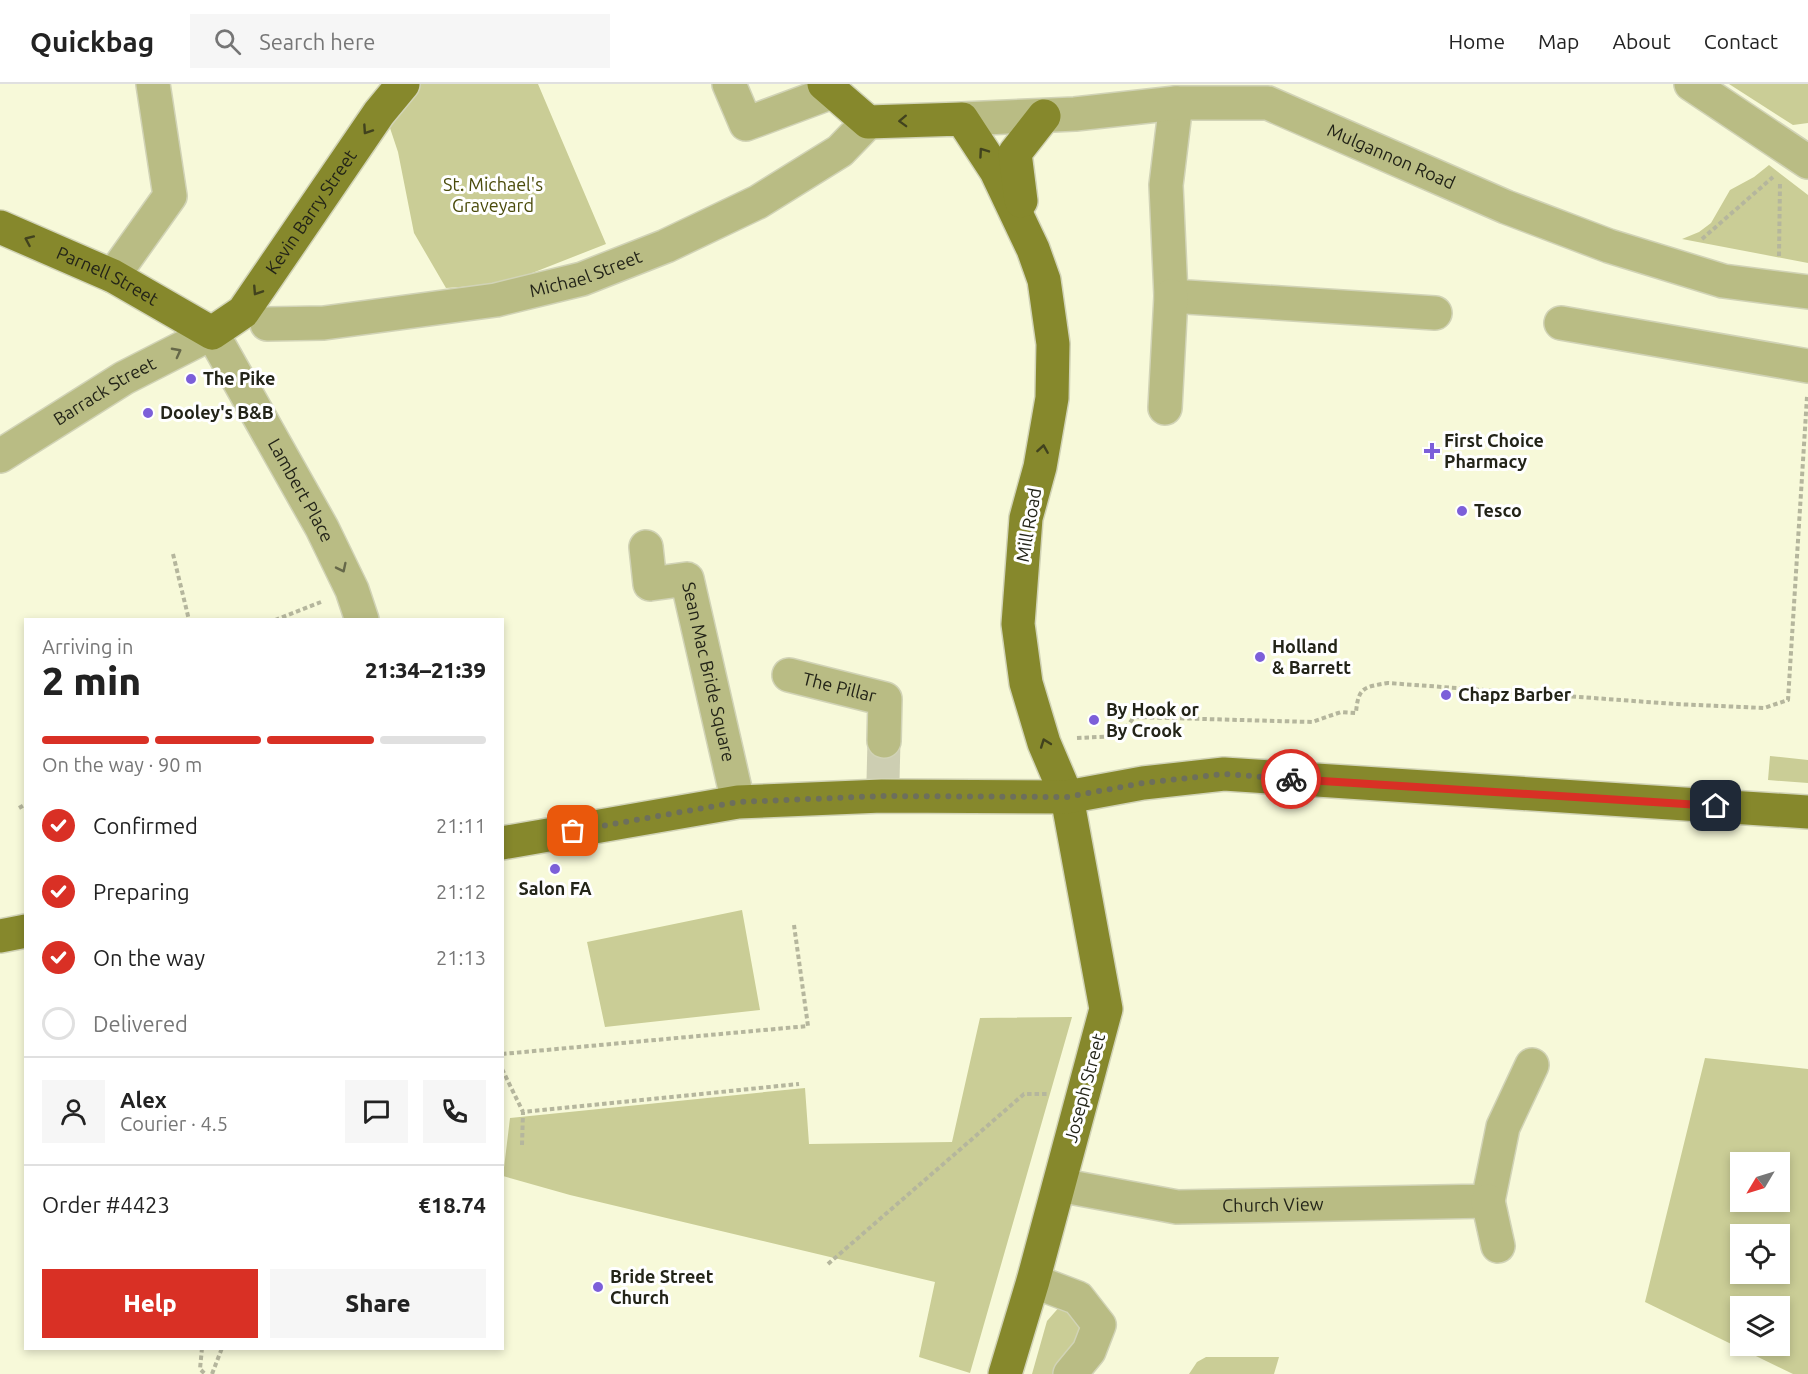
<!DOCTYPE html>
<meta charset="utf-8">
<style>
:root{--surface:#fff;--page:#f6f6f6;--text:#222;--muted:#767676;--line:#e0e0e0;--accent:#d93025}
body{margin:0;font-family:Ubuntu,sans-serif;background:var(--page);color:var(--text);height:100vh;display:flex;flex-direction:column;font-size:22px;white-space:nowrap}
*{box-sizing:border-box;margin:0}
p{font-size:20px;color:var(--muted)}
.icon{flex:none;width:33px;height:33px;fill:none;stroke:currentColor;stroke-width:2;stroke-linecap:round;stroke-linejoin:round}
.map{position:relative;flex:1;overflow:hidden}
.panel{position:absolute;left:24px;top:534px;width:480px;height:732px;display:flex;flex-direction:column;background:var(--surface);border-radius:0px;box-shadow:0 3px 9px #0003}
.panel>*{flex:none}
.needle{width:39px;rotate:232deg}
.buttons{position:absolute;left:1730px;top:1068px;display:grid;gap:12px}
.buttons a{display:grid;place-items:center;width:60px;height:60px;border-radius:0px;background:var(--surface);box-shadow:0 3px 9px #0003;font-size:30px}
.pin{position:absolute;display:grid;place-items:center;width:51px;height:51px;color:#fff;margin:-26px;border-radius:12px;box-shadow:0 3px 9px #0006}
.courier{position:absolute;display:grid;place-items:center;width:60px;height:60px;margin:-30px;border:4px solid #d93025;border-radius:50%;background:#fff;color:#222;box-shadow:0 2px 8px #0007}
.headline em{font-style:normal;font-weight:800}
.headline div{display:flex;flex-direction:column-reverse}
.headline{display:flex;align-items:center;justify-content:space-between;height:102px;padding:0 18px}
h1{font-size:39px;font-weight:800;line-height:45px}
.bar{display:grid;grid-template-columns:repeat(4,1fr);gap:9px 6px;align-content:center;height:72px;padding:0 18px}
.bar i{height:8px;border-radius:4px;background:var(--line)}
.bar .on{background:var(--accent)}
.bar p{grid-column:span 4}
.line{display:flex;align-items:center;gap:15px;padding:0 18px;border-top:2px solid var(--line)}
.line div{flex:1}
.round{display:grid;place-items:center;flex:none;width:63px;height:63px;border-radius:0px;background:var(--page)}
ol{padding:0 18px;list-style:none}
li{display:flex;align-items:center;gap:18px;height:66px}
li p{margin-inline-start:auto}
li .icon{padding:6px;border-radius:50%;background:var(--accent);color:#fff;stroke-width:4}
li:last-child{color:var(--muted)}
li i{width:33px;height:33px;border:3px solid var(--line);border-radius:50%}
.action{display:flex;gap:12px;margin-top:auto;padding:12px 18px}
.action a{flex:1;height:69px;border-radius:0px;background:var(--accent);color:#fff;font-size:24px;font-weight:800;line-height:69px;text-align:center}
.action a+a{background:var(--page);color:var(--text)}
header{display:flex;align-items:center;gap:36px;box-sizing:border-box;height:84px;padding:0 30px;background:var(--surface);border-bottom:2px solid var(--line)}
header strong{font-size:28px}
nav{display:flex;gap:33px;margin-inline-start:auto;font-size:21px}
.search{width:420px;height:54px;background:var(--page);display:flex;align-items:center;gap:15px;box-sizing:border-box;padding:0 21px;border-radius:0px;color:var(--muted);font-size:22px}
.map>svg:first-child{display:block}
.green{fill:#cacd96;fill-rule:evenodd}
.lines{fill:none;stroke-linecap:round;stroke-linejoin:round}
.minor-tunnel{stroke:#cdceb2;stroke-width:33;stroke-dasharray:33 16;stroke-linecap:butt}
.minor-casing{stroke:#d1d3b6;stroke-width:36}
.major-casing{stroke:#d1d3b6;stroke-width:36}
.path{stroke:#b5b69d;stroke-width:4;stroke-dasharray:4.5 3;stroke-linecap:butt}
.minor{stroke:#b9bc84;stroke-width:33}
.major{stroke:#86882c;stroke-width:33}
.oneway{stroke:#41421e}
.oneway2{stroke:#666849}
.done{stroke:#6d6f5c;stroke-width:6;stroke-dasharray:0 10.8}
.route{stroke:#d93025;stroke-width:8}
.poi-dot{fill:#7c5fd9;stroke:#fff;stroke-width:2}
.labels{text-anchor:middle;stroke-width:6;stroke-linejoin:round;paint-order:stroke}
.street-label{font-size:18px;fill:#232418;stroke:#fff}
.park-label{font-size:18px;fill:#4a4b0b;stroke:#fff}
.poi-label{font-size:18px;font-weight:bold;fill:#232418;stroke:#fff;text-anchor:start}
</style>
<header>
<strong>Quickbag</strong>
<div class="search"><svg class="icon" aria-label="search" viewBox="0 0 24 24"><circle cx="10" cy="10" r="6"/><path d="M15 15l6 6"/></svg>Search here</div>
<nav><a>Home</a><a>Map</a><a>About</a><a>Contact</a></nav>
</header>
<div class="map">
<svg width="1808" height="1290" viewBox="0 0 1808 1290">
<rect width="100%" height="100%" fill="#f7f9d9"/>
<path class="green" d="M416,0H538L606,160L504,200L446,204L414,149L398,68L386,32Z
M1729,0H1808V39L1793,41Z
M1769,81L1808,111V179L1682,155L1699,148L1711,139L1730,106L1754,93Z
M1770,672L1808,676V699L1768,696Z
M742,826L760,926L605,943L587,858Z
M1072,933L970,1289L919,1273L935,1198L570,1111L503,1092L510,1034L805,1004L809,1060L952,1058L980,934Z
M1705,974L1808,985V1290H1793L1645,1218ZM1740,1078H1779V1118H1740ZM1779,1150V1190H1740V1150ZM1779,1222V1262H1740V1222Z
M1061,1221L1087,1242L1053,1290H1032L1047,1237Z
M1206,1273H1279L1274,1290H1189L1197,1278Z"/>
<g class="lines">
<path class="minor-tunnel" d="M883,697L884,657"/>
<defs>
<g id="minor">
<path d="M729,0L746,40L832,8"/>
<path d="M1691,0L1808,78"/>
<path d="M1176,19L1166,101L1171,212L1435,229"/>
<path id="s1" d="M962,35L1075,30L1176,19H1268L1506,123L1609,162L1723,197L1808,208"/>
<path d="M113,192L170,112L153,0"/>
<path d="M1561,239L1808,282"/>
<path id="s2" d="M267,240L324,239L496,216L582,195L666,162L758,118L840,67L868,38"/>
<path d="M1165,324L1171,212"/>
<path id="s3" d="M0,372L124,294L212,249L322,444L352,506L362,536"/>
<path id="s4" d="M646,463L650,500L687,495L738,718"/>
<path id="s5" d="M789,591L885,615L884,657"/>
<path id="s6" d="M1059,1101L1177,1123L1488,1117L1503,1043L1532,981"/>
<path d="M1488,1117L1498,1162"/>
<path d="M1033,1197L1078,1214L1099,1241L1089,1267L1070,1290"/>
</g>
<g id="major">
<path d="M824,0L868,38L962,35L996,87L1033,165L1044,196L1053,260L1052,314L1040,383L1026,434L1018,540L1026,599L1044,659L1067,713L1106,925L1033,1197L1005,1290"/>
<path d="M1021,117L1015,69L1044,32"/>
<path id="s7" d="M0,143L113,192L212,249L243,228L379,29L403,0"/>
<path d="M502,759L738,718L882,712L1067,713L1143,699L1224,690L1808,728"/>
<path d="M0,852L26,847"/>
</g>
</defs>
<use href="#minor" class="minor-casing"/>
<use href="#major" class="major-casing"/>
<path class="path" d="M1702,155L1773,93
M1779,172L1780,98
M173,470L189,536
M275,536L321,518
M1077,654L1120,652L1134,633L1312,638L1341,628L1356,629C1358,603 1364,603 1388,599L1675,620L1764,624L1788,616L1807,313
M19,724L26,720
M502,970L808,942L794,841
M502,985L523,1028
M522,1061L523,1028L799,1000
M828,1180L1024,1010H1049
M202,1264L200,1285L205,1290
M212,1290L222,1264"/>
<use href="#minor" class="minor"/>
<use href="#major" class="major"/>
</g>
<defs><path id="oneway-chevron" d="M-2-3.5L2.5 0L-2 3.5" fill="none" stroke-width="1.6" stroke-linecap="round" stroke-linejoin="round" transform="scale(1.5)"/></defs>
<g class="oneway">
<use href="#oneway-chevron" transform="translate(903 37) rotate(178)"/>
<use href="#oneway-chevron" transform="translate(367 46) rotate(124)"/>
<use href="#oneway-chevron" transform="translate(983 68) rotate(-125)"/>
<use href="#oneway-chevron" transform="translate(29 156) rotate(-156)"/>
<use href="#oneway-chevron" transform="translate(257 207) rotate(123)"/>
<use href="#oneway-chevron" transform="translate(1043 365) rotate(-81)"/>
<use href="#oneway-chevron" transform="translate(1045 659) rotate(-110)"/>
</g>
<g class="oneway2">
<use href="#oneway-chevron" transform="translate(177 268) rotate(-28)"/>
<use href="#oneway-chevron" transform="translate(342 484) rotate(64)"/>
</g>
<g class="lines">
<path class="done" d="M573,747L738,718L882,712L1067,713L1143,699L1224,690L1291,695"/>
<path class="route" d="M1291,695L1716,722"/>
</g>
<g class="poi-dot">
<circle cx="191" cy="295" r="6"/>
<circle cx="148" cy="329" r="6"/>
<path d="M1429 358h6v6h6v6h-6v6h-6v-6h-6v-6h6z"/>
<circle cx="1462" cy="427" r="6"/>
<circle cx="1260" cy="573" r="6"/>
<circle cx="1446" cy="611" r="6"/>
<circle cx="1094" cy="636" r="6"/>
<circle cx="555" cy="785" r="6"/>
<circle cx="598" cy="1203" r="6"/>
</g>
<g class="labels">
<g class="street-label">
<text dy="6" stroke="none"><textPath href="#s1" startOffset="441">Mulgannon Road</textPath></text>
<text dy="6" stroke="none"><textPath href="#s7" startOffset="396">Kevin Barry Street</textPath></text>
<text dy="6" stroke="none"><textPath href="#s2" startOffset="324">Michael Street</textPath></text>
<text dy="6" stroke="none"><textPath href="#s7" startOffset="118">Parnell Street</textPath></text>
<text dy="6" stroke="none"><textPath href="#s3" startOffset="123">Barrack Street</textPath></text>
<text dy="6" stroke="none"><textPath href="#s3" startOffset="426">Lambert Place</textPath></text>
<text transform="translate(1029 441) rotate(-80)" y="6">Mill Road</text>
<text dy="6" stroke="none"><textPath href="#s4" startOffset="170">Sean Mac Bride Square</textPath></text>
<text dy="6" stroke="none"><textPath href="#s5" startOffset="52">The Pillar</textPath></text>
<text transform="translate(1085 1004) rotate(-75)" y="6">Joseph Street</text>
<text dy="6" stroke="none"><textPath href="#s6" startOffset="216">Church View</textPath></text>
</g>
<g class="park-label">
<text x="493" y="107">St. Michael's<tspan x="493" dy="21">Graveyard</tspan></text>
</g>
<g class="poi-label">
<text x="203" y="301">The Pike</text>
<text x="160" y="335">Dooley's B&amp;B</text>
<text x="1444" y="363">First Choice<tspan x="1444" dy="21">Pharmacy</tspan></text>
<text x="1474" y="433">Tesco</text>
<text x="1272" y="569">Holland<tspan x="1272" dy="21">&amp; Barrett</tspan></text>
<text x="1458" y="617">Chapz Barber</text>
<text x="1106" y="632">By Hook or<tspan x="1106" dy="21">By Crook</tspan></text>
<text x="555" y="811" text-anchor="middle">Salon FA</text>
<text x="610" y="1199">Bride Street<tspan x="610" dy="21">Church</tspan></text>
</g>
</g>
</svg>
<div class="buttons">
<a><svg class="needle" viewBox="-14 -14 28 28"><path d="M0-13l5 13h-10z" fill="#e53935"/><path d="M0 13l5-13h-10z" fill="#767676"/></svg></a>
<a><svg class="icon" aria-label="locate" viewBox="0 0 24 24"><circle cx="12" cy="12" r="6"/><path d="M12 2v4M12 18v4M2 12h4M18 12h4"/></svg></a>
<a><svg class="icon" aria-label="layers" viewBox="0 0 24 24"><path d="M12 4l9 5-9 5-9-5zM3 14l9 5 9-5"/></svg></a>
</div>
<div class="pin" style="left:573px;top:747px;background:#ea580c"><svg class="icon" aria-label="bag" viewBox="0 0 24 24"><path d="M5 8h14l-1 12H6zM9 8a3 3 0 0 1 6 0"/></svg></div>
<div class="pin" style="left:1716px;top:722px;background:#1f2937"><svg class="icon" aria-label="home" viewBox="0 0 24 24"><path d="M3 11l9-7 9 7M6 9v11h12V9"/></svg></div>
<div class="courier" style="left:1291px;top:695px"><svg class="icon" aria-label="bike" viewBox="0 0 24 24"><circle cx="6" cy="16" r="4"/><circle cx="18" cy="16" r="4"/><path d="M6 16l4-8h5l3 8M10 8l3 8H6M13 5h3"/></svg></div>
<section class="panel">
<div class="headline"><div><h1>2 min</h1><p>Arriving in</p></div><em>21:34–21:39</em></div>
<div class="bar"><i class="on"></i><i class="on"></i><i class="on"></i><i></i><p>On the way · 90 m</p></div>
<ol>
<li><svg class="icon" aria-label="check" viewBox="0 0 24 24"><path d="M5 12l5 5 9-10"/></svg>Confirmed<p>21:11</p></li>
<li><svg class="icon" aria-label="check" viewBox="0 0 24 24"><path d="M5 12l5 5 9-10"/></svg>Preparing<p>21:12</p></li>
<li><svg class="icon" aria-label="check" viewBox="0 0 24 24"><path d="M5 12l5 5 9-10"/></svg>On the way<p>21:13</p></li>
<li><i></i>Delivered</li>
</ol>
<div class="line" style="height:108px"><a class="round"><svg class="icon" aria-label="person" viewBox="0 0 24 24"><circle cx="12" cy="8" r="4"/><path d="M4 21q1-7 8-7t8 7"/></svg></a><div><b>Alex</b><p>Courier · 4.5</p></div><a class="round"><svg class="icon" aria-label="chat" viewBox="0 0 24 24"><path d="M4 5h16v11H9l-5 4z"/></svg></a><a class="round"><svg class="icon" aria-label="phone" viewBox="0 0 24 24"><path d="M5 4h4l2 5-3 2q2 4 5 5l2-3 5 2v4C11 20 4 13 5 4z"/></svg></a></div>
<div class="line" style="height:78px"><div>Order #4423</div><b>€18.74</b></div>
<div class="action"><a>Help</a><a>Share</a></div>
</section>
</div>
